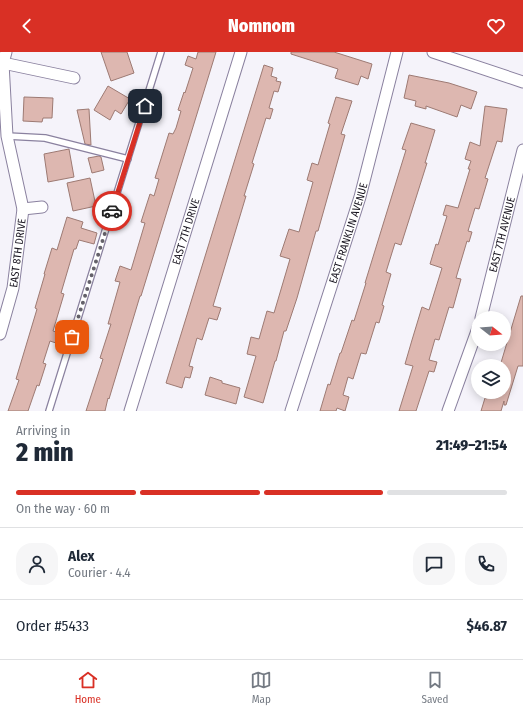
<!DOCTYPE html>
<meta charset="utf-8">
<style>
:root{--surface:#fff;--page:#f6f6f7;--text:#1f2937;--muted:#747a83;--line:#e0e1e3;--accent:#d93025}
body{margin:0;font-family:"Fira Sans Condensed",sans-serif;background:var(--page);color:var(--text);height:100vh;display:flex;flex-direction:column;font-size:15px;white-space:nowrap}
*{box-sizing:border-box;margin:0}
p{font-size:13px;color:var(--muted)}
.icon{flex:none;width:22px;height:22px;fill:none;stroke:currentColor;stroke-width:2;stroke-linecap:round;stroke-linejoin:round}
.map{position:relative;height:359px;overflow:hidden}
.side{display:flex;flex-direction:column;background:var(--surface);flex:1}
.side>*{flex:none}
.needle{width:26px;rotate:107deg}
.buttons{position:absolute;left:471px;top:259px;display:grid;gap:8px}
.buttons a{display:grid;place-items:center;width:40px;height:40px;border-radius:50%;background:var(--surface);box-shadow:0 2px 10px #0003;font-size:20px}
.pin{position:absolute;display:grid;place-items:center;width:34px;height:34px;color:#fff;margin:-17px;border-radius:8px;box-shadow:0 2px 6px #0006}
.courier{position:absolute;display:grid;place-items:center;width:40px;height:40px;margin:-20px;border:3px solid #d93025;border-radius:50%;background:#fff;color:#222;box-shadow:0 1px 5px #0007}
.headline em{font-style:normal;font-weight:800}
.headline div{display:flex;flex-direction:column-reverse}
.headline{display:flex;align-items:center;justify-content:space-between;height:68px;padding:0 16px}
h1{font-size:26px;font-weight:800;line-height:30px}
.bar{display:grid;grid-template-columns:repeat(4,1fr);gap:6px 4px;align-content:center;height:48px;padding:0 16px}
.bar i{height:5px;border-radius:3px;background:var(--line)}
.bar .selected{background:var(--accent)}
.bar p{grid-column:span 4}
.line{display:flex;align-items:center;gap:10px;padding:0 16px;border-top:1px solid var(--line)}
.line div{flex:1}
.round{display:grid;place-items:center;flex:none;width:42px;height:42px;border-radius:16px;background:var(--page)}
header{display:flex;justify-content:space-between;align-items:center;height:52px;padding:0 16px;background:var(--accent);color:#fff;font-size:18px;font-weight:800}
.tabs{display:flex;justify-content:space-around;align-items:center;height:56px;border-top:1px solid var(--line);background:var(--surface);font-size:11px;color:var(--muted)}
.tabs a{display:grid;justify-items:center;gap:2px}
.tabs .selected{color:var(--accent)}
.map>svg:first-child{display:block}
.building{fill:#ddb7b0;stroke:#9d7a73}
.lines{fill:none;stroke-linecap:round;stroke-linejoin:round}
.lane-casing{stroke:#8a819f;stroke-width:8}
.street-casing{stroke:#8a819f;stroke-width:13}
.lane{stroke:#fff;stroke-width:5.5}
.street{stroke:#fff;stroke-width:11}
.done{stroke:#64616a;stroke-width:4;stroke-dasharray:0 7.2}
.route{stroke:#d93025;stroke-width:5}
.labels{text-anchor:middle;stroke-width:3;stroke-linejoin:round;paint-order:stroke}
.street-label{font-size:11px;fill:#16121d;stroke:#fff}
</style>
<header><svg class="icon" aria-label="back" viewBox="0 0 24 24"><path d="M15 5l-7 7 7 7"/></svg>Nomnom<svg class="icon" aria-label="heart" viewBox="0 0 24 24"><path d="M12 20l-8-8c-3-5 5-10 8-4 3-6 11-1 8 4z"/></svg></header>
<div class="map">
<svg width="523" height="359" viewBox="0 0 523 359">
<rect width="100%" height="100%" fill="#f5f3fa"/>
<path class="building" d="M101,0H127L134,21L111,29Z
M198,0H216L141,244H140L109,347L108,346L105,359H86L103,307L100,306L111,272H108L120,230L115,229L120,214L131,218L145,171L141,170L150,142L154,144L159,127L155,126L169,81L173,82L176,76L181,59L178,58L184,40L185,41L193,16L185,13L188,4L196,7Z
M291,0H334L372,12L368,27L361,24L358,33L335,26L338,17L291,2Z
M264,13L273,16L271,24L277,26L276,29L281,30L278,40L274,39L269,56L273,57L270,67L266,66L252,111L254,112L244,144H246L213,254L221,256L217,268L209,266L202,288L197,286L189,314L193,315L190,326L185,325L182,336L166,331Z
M409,23L449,31L477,40L471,57L461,53L457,65L426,54V57L415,54L416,49L404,46Z
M108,34L130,47L121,62L115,58L110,68L94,58Z
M24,45L53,46L52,66H43L42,70L23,69Z
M336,45L352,49L341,82L345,83L318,179H316L297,246L286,279H284L276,309H275L263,351L244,345L256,304L247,302L251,285L259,287L267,259L274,261L290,207L280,204L289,177L299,180L313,130L307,128L312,111L318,113L330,72L328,71Z
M485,54L507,57L502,90L497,89L485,126L488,127L479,157L475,156L468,179L472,180L469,190L467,189L456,226L461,227L453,256L449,255L439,288L435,287L429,308L437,310L434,320L429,319L416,359H399L413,314L405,312L412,288L422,255L429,258L442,216L430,212L436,192L438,193L447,164L443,163L446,153L458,156L470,117H468L471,109L465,107L470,90L480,94Z
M89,57L91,93L85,92L77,58Z
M411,71L435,78L425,111H427L401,193L395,191L386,220L391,222L382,253L384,254L379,271L376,270L366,302L361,301L353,327L348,325L343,343L349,345L345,359L337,356L336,359H320L328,332L330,333L340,301H341L352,268L354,269L366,231H365L406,98L402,97Z
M69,97L74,125L48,130L44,102Z
M99,104L101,105L104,118L92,121L88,106Z
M90,126L96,154L73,159L67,131Z
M67,165L83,170L81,176L97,181L94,192L79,188L76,197H74L61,241L64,242L53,279L59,281L56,291L50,289L43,311L46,312L39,334L37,333L28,359H8L19,328L16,327L37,257L35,256L45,222H44L52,196L57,198Z
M521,244H523V314H518L506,353H504V349L501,359H481L485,346L487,347L489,340H504V314H500Z
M210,325L222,329V331L240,336L236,352L205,343Z"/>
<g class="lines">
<defs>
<path id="lane" d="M7,84L45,86L128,107
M49,359L161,0"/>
<g id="street">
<path d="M433,0L523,30"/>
<path d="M3,11L74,26"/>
<path d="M23,157L42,155"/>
<path id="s1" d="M481,266L523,98"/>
<path id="s2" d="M0,282L13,236L23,157L7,84L3,11L6,0"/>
<path id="s3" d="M130,359L241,0"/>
<path id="s4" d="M291,359L360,145L397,0"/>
<path d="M448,359L478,276"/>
</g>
</defs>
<use href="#lane" class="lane-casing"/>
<use href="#street" class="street-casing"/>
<use href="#lane" class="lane"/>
<use href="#street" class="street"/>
</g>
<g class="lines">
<path class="done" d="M72,285L112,159"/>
<path class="route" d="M112,159L145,54"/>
</g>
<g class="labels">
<g class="street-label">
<text dy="4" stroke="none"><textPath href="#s3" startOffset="188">EAST 7TH DRIVE</textPath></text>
<text dy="4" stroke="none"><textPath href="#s4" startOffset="187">EAST FRANKLIN AVENUE</textPath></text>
<text dy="4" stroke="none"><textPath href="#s1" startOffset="86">EAST 7TH AVENUE</textPath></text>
<text dy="4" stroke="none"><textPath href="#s2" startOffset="83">EAST 8TH DRIVE</textPath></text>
</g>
</g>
</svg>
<div class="buttons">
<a><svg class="needle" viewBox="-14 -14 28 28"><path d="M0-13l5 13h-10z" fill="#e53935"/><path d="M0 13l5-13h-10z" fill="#747a83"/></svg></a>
<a><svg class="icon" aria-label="layers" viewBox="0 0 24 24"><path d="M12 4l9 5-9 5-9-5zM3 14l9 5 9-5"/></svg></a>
</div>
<div class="pin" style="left:72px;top:285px;background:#ea580c"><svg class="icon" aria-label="bag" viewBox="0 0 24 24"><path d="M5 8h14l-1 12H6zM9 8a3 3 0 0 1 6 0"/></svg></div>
<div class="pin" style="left:145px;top:54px;background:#1f2937"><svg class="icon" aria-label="home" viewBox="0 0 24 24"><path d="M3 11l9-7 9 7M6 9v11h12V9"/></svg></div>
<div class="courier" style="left:112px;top:159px"><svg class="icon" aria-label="car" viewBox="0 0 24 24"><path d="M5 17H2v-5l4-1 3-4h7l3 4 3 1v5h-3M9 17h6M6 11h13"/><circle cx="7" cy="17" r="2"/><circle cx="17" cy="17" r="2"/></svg></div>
</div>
<section class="side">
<div class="headline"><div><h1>2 min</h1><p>Arriving in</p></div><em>21:49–21:54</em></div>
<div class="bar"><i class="selected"></i><i class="selected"></i><i class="selected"></i><i></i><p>On the way · 60 m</p></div>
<div class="line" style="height:72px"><a class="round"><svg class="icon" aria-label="person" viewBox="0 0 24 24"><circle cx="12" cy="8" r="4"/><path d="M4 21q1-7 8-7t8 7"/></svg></a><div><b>Alex</b><p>Courier · 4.4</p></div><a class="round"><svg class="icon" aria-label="chat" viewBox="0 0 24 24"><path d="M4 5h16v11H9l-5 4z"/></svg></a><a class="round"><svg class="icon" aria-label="phone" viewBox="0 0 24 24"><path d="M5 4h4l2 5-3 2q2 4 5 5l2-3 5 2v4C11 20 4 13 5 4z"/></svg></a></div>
<div class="line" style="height:52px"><div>Order #5433</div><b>$46.87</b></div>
</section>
<nav class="tabs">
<a class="selected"><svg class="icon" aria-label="home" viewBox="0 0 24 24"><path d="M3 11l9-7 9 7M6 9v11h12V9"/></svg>Home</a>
<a><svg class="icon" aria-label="map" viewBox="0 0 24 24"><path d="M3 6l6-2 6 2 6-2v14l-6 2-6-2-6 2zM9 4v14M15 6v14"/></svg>Map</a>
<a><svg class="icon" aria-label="saved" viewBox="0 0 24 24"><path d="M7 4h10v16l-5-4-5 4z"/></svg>Saved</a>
</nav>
